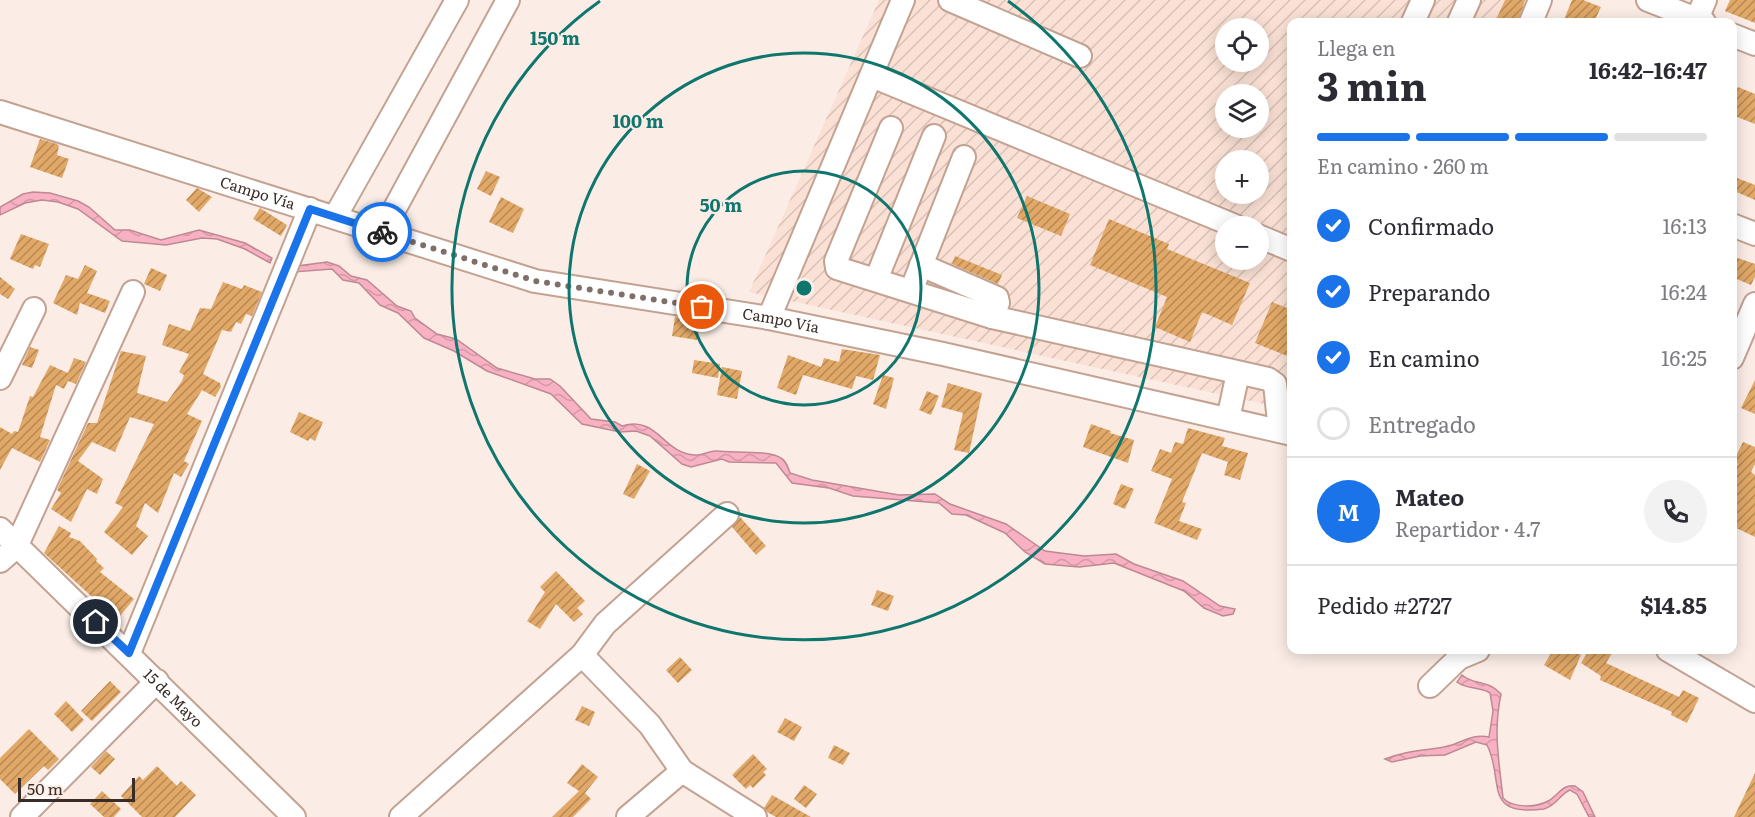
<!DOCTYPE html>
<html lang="es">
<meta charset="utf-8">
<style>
:root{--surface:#fff;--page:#f2f2f3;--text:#2b2b33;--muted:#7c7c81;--line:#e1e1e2;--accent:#1a73e8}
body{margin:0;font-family:Literata,serif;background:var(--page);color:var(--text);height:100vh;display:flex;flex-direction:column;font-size:22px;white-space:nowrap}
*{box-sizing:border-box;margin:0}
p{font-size:20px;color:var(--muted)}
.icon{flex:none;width:33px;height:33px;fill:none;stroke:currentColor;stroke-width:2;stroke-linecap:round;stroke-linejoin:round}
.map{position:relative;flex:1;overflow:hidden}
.sheet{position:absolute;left:1287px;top:18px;width:450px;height:636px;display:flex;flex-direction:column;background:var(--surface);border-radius:12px;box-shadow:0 3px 15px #0003}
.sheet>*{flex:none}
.buttons{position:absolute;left:1215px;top:18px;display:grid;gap:12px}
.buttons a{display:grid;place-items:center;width:54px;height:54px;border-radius:50%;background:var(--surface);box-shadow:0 3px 15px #0003;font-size:30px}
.scale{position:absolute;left:18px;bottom:15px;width:117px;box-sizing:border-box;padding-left:6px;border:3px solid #3a2c26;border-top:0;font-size:16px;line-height:21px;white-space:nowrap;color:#3a2c26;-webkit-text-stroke:4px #fbede6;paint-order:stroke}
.pin{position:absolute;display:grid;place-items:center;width:51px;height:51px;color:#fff;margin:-26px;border:3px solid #fff;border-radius:50%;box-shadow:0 2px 6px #0007}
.courier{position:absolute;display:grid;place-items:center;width:60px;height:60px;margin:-30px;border:4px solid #1a73e8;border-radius:50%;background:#fff;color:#222;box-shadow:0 2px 8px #0007}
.head em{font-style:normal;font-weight:700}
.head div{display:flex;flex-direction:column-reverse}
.head{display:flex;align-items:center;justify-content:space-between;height:102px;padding:0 30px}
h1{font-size:39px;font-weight:700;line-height:45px}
.bar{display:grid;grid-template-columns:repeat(4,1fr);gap:9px 6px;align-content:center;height:72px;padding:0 30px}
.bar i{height:8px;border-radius:4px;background:var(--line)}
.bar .active{background:var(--accent)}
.bar p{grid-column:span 4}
.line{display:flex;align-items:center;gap:15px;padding:0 30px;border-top:2px solid var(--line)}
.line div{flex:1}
.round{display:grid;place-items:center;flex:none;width:63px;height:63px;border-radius:32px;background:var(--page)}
ol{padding:0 30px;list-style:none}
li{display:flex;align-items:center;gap:18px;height:66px}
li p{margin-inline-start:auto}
li .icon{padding:6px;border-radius:50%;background:var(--accent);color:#fff;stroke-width:4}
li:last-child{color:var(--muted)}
li i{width:33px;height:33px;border:3px solid var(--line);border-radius:50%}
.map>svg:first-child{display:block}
.industrial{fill:url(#industrial-furrows);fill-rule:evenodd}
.water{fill:url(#water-waves);stroke:#bf8993;stroke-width:1.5}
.building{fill:url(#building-hatch)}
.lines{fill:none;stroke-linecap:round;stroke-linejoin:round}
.minor-casing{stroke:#c3a292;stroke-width:26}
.minor{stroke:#fff;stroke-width:22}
.done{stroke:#7e7069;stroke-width:6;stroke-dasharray:0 10.8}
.route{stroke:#1a73e8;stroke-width:8}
.ring{fill:none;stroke:#0f766e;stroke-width:3}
.labels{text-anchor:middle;stroke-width:4.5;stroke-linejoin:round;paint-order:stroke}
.street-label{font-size:15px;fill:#3a2c26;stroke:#fbede6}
.centre{fill:#0f766e;stroke:#fbede6;stroke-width:3}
.ring-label{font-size:18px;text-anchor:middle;font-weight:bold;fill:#0f766e;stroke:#fbede6;stroke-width:4.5;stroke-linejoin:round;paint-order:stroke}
</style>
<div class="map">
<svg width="1755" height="817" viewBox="0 0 1755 817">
<defs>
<pattern id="industrial-furrows" width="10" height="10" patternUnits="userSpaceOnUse" patternTransform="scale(1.5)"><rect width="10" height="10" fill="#fbe1d5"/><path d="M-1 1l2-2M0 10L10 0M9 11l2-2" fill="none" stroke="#d8c1b7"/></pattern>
<pattern id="water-waves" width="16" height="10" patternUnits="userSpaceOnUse" patternTransform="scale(1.5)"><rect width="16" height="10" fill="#f8b1c2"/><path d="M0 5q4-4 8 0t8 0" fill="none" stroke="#d598a7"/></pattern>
<pattern id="building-hatch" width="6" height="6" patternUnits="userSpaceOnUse" patternTransform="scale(1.5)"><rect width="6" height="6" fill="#e1a867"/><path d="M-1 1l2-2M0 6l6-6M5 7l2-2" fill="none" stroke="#b78955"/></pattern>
</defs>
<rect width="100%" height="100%" fill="#fbede6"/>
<path class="industrial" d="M879,0H1526L1517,22H1292L1291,410L749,292ZM1226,28H1258V62H1226ZM1226,94H1258V128H1226ZM1226,160H1258V194H1226ZM1226,226H1258V260H1226Z"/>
<path class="water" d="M33,192L50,193L78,201L89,207L115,230H130L161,240L199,230L245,243L272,258L270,263L245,249L217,239L202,238L166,245L122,241L78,209L58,202L42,200L25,203L0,215V207L23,194Z
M327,262L339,266L351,276L367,280L397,306L411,311L415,318L437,334L456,339L497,368L535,379H550L560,386L591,419L615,422L622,426C658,415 663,454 695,455C702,456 710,450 717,451C731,453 770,450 781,458C786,461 788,467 790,473L812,480L899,495L935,494L950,504L1006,524L1045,551L1084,556L1116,554L1134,564L1183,581L1220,606L1235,609L1233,614L1223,616L1204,608L1184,591L1114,563L1079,567L1045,564L1025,552L1005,533L966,515L952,514L939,503L853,496L829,488L792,483L776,463L729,462L722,459L691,467L682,464L650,436L636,431L620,432L582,424L551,394L487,371L454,351L424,338L398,313L380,305L359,283L343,280L332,269L294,272L297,266Z
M1462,675C1475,686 1487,679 1501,694C1493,731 1499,761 1503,798C1512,808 1536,808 1548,801C1559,795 1562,784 1575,786L1583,792L1595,817H1589L1577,794L1570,790C1560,794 1556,806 1544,809C1481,817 1505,780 1487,745L1476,742L1445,755L1420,756L1392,762L1385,759C1408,750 1422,751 1444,747C1462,744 1470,733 1489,737L1493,711L1490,693C1479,686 1467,690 1457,682Z"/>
<path class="building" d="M1505,0H1525L1518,22H1495Z
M1572,0H1583L1601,7L1594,22H1563Z
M1730,0H1755V23L1725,11Z
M1738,87L1755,94V124L1732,115V100Z
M40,139L57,144L59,146L57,155L69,159L62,178L30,167Z
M486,171L500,177L491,196L477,189Z
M1732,176L1755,185V200L1732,190Z
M197,188L212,197L199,212L186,200Z
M1027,196L1070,214L1061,236L1017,218Z
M501,197L524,209L513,233L489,222Z
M260,208L287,225L281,236L253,219Z
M1109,219L1169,244L1167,249L1250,283L1232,325L1202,312L1190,342L1155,327L1167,297L1090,265Z
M21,234L49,244L40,267L35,265L33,269L10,259Z
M955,256L1002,275L998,284L952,264Z
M1732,256L1755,264V277L1751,285L1732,277Z
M85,265L97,271L87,293L110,301L105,313L80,303L77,315L53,303L66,275L78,279Z
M151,268L167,275L160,291L144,284Z
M0,277L15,289L8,299L0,294Z
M223,282L242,289L244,285L262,292L252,316L246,314L241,324L236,322L231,332L222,330L203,374L220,383L221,387L215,397L202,390L187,414L202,421L184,461L189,464L181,477L174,473L158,513L145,503L136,526L148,536L132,555L104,532L123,507L115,503L154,424L130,417L115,452L92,442L78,461L103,479L97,494L87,489L71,522L51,509L61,493L57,490L88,423H97L121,351L146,356L137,393L167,402L182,381L184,375L179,372L189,354L162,345L169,324L190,331L200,308L211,309Z
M1272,302L1292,310V358L1255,343Z
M675,317L701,321L697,340L672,336Z
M30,347L39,350L32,368L22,365Z
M842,349L880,355L873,380L856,376L852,389L803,375L796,395L777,388L788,355L821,367L824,358L839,362Z
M74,358L86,362L76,384L68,381L64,389L56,385L40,437L50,440L40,462L12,448L0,470V427L12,434L14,431L18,432L30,396L33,397L50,365L68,373Z
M694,360L720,364L718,378L692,373Z
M722,367L742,371L737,399L717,395Z
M883,375L894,378L886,409L873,404Z
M1755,380V414L1741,408Z
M948,383L982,393L969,453L954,450L963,413L941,407Z
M927,391L939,396L931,415L919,410Z
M299,412L323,422L315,441L310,438L308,441L290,432Z
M1091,424L1111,431L1110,433L1134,440L1128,463L1083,447Z
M1188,428L1225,438L1222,446L1248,453L1240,480L1224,475L1228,462L1202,453L1182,502L1186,503L1179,521L1202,529L1197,540L1154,523L1172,479L1151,471L1160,449L1171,453L1175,442L1183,444Z
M1743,442L1755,447V464L1751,472L1755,475V537L1732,526V475L1738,464L1733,462Z
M637,464L650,471L634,499L623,494Z
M1121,484L1134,489L1125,509L1113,504Z
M740,517L766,546L756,555L732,527Z
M59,526L71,533L69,537L80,541L97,559L96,561L104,568L100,572L134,599L120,616L116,613L113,616L44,553Z
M556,571L585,601L577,608L583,614L574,622L556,604L540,629L527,621L545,592L540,587Z
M877,590L894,596L888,611L871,605Z
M1553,650H1571L1581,655L1570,680L1544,665Z
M1589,650H1614L1606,663L1679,697L1683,690L1699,698L1687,723L1671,715L1672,712L1600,680L1601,676L1581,663Z
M680,657L692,670L678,683L666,670Z
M110,681L121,692L92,721L81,711Z
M66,701L84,720L72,732L54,714Z
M582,706L595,712L589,726L575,720Z
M785,718L802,727L794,741L777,732Z
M29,729L59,759L48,770L44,766L15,794L0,779V758Z
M834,745L850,753L843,765L828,758Z
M106,751L115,759L100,775L91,767Z
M753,754L767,769L763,772L766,775L753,788L750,785L746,789L732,775Z
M582,764L598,777L585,793L591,799L573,817H552L579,791L567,783Z
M157,766L177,786L181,781L196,795L175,817H142L121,796L139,776L143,780Z
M1755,773V817H1734Z
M804,785L817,794L806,808L794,799Z
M102,791L121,809L114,817H104L90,804Z
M772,795L811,817H776L767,812L764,808Z"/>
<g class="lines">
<defs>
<g id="minor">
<path d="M950,0L1080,56"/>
<path d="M1648,0L1704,22"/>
<path d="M1697,19L1705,0"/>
<path d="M1413,22L1423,0"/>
<path d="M1459,22L1469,0"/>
<path d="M1531,22L1540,0"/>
<path d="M1732,35L1755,44"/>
<path d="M872,76L1235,226"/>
<path id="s1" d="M0,112L535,281L769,318L943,354L1292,434"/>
<path d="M891,128L836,261L837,268L992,317L1268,379L1275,384L1280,431"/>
<path d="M335,217L457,0"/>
<path d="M1732,225L1755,234"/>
<path d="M382,232L508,0"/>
<path d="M1258,236L1292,250"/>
<path d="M921,265L997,298L998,303L992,317"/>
<path d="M876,280L934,136"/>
<path d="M911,291L964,157"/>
<path d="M769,318L903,0"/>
<path d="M1732,358L1755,304"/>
<path d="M0,378L34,309"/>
<path d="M1228,419L1238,373"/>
<path id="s2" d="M0,529L294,817"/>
<path d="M0,561L16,547L133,292"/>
<path d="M1668,650L1755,701"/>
<path d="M129,653L310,209"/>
<path d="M582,655L650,725L682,771L755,817"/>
<path d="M1430,686L1459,658L1478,650"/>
<path d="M22,817L157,681"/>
<path d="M401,817L582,655L605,624L727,514"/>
<path d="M628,817L682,771"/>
</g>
</defs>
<use href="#minor" class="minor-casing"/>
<use href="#minor" class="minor"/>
</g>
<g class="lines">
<path class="done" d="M382,232L535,281L702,307"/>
<path class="route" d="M96,622L129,653L310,209L382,232"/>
</g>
<g class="ring">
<circle cx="804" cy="288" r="117"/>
<circle cx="804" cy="288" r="235"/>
<path d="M1008 1A352 352 0 1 1 600 1"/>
</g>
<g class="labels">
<g class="street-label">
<text dy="5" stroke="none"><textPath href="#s1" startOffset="270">Campo Vía</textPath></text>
<text dy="5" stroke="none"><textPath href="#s1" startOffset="810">Campo Vía</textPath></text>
<text dy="5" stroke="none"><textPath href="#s2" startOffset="242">15 de Mayo</textPath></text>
</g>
</g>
<circle cx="804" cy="288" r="9" class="centre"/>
<g class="ring-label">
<text x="555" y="45">150 m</text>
<text x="638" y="128">100 m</text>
<text x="721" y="212">50 m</text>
</g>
</svg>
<div class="buttons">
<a><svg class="icon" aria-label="locate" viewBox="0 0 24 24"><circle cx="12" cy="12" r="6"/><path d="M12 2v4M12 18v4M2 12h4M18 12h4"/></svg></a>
<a><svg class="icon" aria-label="layers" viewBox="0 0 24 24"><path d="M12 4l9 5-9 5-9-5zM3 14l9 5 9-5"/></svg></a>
<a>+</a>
<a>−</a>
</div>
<div class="scale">50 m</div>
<div class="pin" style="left:702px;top:307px;background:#ea580c"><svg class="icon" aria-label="bag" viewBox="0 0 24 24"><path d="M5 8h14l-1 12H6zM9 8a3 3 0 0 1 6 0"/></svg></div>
<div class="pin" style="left:96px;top:622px;background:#1f2937"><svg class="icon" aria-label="home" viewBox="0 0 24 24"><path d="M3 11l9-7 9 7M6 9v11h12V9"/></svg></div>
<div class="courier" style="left:382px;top:232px"><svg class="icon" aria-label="bike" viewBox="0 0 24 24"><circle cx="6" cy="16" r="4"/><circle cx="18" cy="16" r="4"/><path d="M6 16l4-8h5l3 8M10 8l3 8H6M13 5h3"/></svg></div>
<section class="sheet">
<div class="head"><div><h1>3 min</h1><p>Llega en</p></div><em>16:42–16:47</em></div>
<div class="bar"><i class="active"></i><i class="active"></i><i class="active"></i><i></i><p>En camino · 260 m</p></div>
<ol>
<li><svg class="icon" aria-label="check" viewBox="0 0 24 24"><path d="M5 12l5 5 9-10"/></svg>Confirmado<p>16:13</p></li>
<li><svg class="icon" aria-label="check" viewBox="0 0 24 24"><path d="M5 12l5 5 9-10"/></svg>Preparando<p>16:24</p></li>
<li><svg class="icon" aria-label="check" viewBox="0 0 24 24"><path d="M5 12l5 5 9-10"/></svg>En camino<p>16:25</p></li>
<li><i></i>Entregado</li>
</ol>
<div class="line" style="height:108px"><b class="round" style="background:var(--accent);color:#fff">M</b><div><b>Mateo</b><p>Repartidor · 4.7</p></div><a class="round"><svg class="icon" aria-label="phone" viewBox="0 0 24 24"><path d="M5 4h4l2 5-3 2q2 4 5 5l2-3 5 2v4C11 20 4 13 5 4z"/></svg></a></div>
<div class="line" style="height:78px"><div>Pedido #2727</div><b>$14.85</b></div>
</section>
</div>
